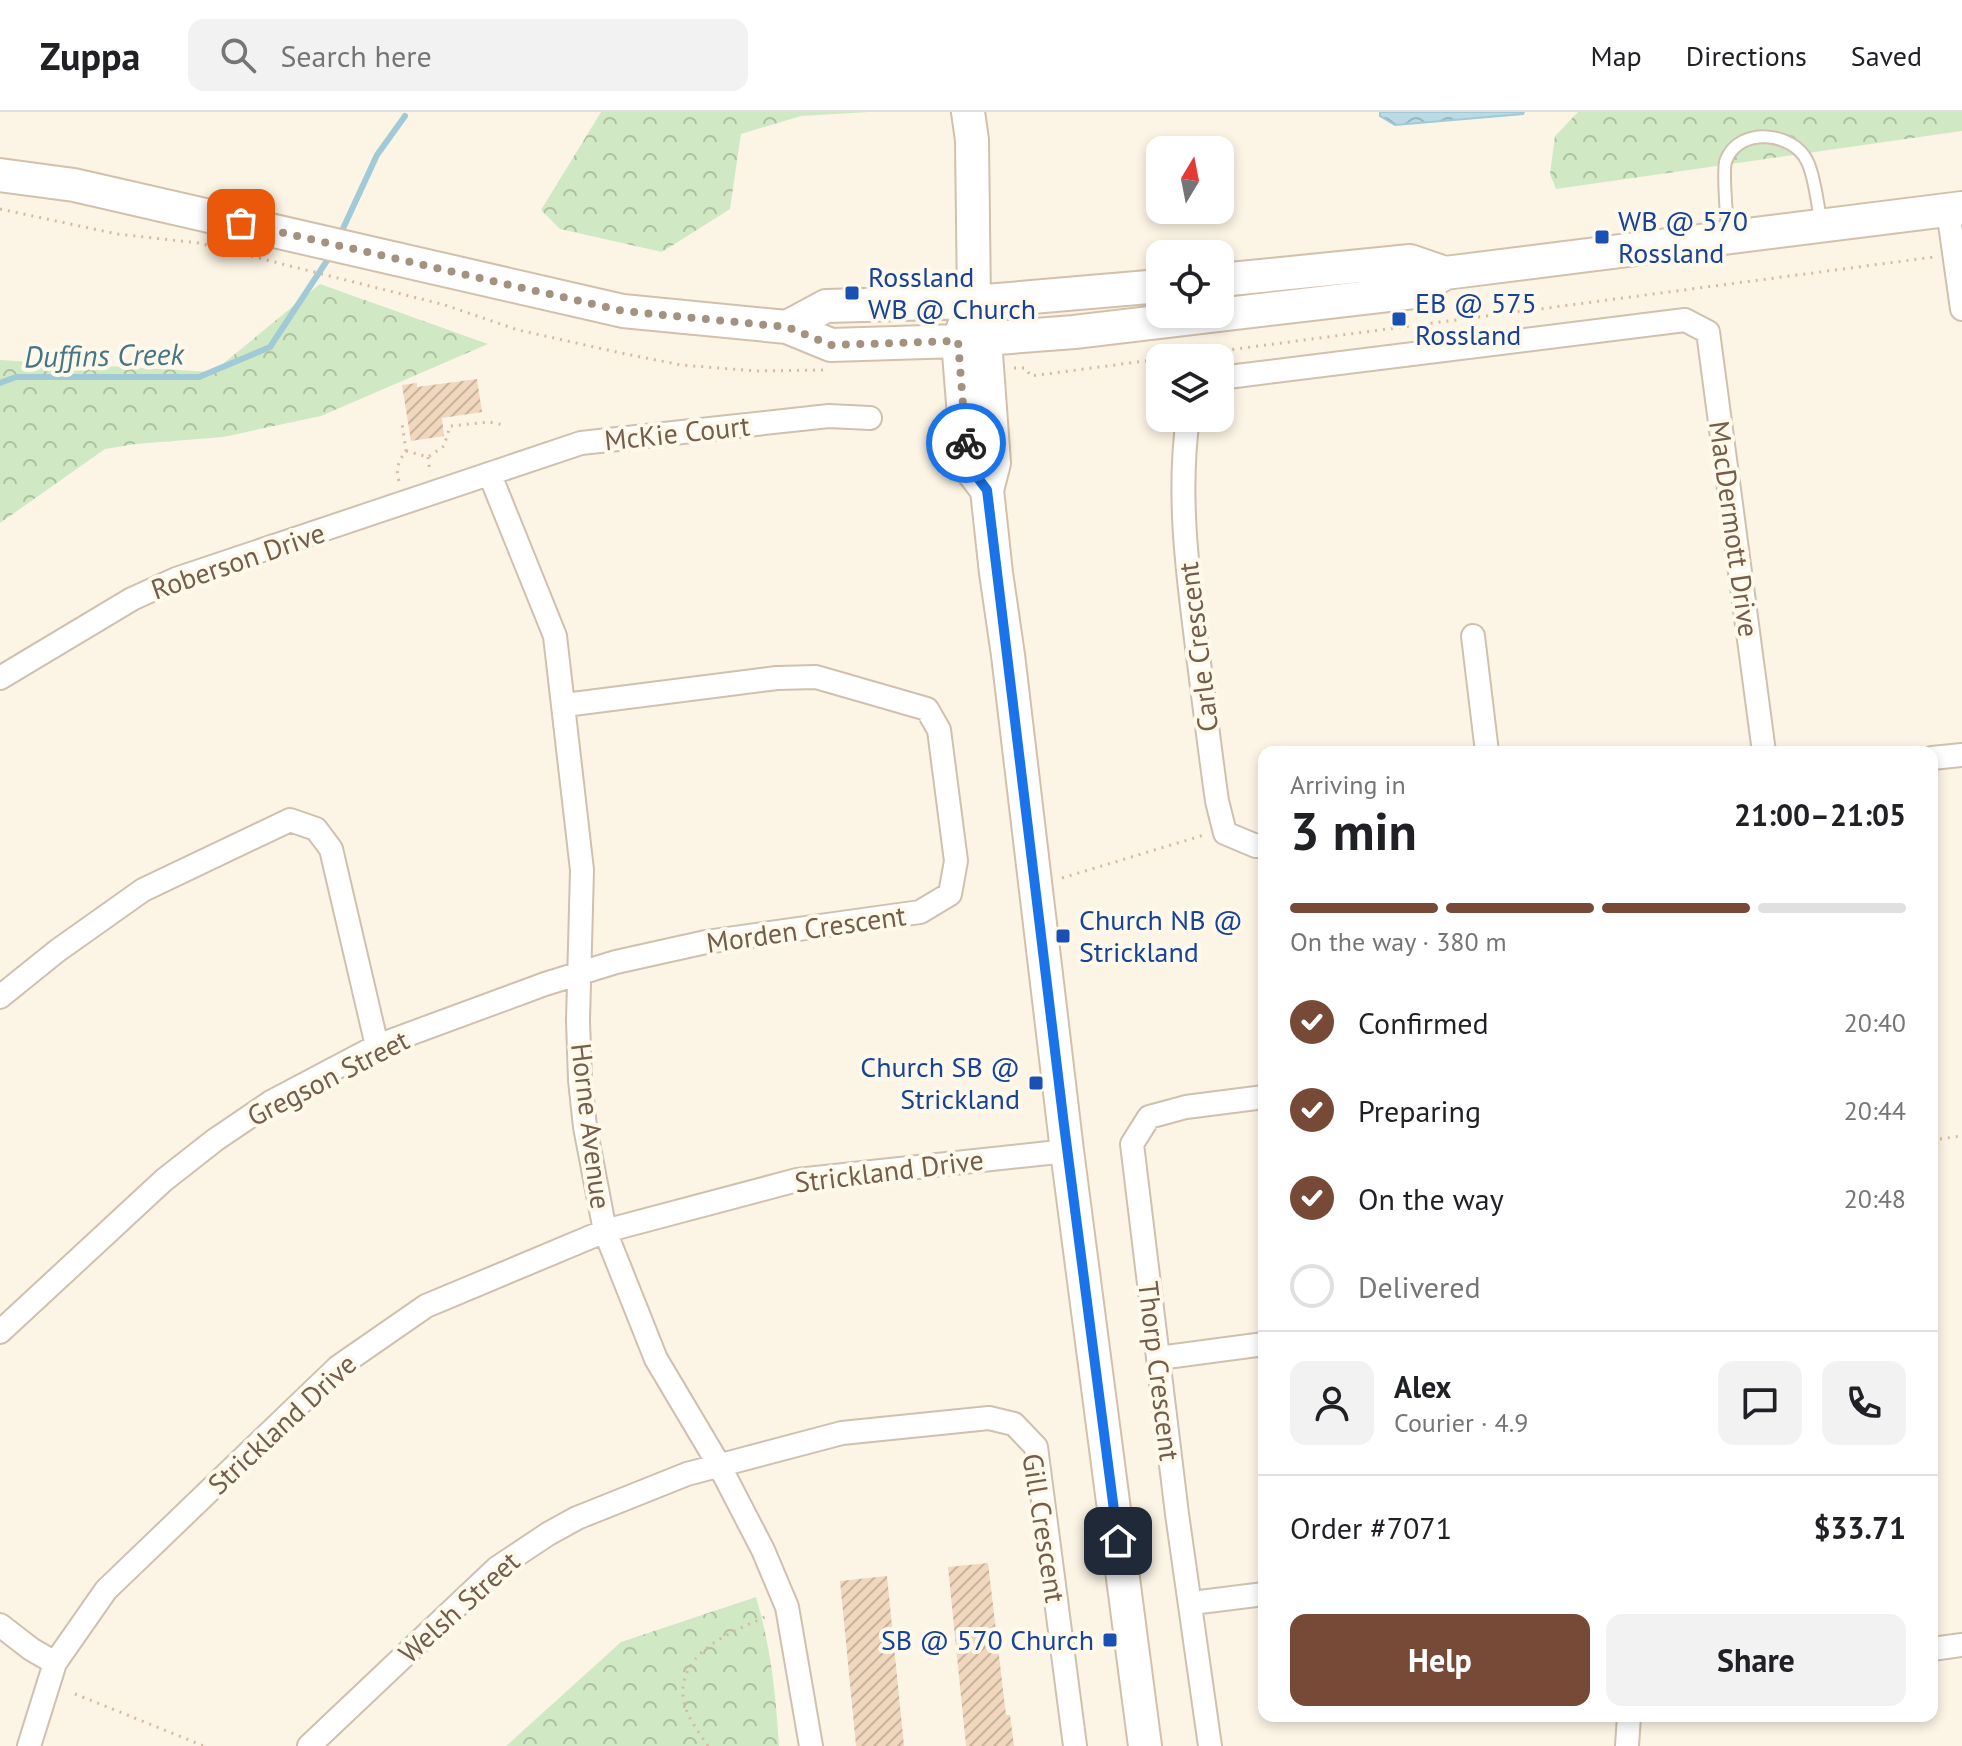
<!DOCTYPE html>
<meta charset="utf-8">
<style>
:root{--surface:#fff;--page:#f2f2f2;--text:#202124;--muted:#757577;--line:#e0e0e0;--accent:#774a37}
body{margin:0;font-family:"PT Sans",sans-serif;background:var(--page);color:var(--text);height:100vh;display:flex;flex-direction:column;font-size:30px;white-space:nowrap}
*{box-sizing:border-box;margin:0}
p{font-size:26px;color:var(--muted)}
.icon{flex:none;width:44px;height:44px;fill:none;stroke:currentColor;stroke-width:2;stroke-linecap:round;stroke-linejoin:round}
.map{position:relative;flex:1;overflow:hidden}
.drawer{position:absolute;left:1258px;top:634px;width:680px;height:976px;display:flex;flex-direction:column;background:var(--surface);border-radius:16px;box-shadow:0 4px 12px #0003}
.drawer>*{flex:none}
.needle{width:52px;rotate:10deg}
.fabs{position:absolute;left:1146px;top:24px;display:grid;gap:16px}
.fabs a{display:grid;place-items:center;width:88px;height:88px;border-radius:16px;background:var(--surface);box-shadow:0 4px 12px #0003;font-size:40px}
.pin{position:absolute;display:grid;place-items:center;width:68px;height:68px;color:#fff;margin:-34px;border-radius:16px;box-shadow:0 4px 12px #0006}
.courier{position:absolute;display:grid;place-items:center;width:80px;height:80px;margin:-40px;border:6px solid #1a73e8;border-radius:50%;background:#fff;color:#222;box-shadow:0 2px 10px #0007}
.overview em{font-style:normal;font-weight:700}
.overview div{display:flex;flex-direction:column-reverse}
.overview{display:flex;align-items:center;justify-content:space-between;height:136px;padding:0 32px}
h1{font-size:52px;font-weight:700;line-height:60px}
.bar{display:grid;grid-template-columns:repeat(4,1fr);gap:12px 8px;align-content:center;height:96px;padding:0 32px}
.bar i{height:10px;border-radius:6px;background:var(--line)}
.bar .selected{background:var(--accent)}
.bar p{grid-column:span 4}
.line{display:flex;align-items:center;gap:20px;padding:0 32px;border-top:2px solid var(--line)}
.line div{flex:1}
.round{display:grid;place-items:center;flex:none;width:84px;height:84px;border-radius:16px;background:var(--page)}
ol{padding:0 32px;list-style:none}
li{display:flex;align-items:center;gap:24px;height:88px}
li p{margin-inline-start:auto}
li .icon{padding:8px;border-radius:50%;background:var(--accent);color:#fff;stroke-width:4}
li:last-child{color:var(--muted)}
li i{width:44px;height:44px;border:4px solid var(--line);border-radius:50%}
.action{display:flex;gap:16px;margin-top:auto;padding:16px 32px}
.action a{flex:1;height:92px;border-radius:16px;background:var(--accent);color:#fff;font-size:32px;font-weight:700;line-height:92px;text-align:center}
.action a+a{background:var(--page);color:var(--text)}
header{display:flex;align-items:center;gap:48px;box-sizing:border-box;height:112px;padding:0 40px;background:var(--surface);border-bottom:2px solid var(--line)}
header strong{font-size:38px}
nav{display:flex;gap:44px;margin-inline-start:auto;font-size:28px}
.search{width:560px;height:72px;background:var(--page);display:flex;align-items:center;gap:20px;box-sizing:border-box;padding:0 28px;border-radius:16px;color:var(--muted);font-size:30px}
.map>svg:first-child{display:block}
.forest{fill:url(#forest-crowns)}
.water{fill:url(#water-waves);stroke:#a1c9d6;stroke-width:2}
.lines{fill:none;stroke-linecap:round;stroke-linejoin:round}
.stream{stroke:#a1c9d6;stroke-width:6}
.building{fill:url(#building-hatch)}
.lane-casing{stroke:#cfc0af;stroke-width:15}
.street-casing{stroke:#cfc0af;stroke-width:26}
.secondary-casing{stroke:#d2c0ac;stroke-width:36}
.path{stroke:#d5baa1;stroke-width:3;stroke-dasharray:2 6;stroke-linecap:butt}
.lane{stroke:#fff;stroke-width:11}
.street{stroke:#fff;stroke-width:22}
.secondary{stroke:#fff;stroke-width:32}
.done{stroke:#a49281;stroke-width:8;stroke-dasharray:0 14.4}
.route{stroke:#1a73e8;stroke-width:10}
.transit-dot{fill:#1a4fb4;stroke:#fff9ec;stroke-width:3}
.labels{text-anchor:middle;stroke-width:8;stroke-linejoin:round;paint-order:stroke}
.transit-label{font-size:28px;fill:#164399;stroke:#fff9ec;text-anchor:start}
.street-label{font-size:28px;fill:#745d4b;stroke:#fff9ec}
.water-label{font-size:30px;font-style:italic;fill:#457687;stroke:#fff9ec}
</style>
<header>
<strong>Zuppa</strong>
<div class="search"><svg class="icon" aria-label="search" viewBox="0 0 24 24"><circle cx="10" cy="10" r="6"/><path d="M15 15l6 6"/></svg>Search here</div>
<nav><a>Map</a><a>Directions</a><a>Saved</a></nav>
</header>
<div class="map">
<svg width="1962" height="1634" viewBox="0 0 1962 1634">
<defs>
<pattern id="forest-crowns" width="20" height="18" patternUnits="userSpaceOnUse" patternTransform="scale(2)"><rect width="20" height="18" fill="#d0e9c4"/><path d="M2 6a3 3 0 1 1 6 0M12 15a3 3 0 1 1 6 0" fill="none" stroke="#adc0a1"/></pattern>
<pattern id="water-waves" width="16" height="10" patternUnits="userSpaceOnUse" patternTransform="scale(2)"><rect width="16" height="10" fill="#badbe5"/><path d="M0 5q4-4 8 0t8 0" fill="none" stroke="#9cb5bc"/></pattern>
<pattern id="building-hatch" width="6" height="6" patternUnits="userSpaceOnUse" patternTransform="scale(2)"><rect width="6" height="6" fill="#f0d7be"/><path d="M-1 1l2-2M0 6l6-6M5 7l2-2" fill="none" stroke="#c7b29c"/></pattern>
</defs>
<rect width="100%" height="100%" fill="#fcf5e6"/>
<path class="forest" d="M601,0H869L801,4L741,22L730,97L662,140L560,117L541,98Z
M1578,0H1962V19L1556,77L1550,62L1555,24Z
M320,172L488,232L321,304L223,325L136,332L105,337L0,411V248L213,260Z
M756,1485C771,1535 776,1583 779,1634H506L621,1530Z"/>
<path class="water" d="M1380,0H1524L1523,2L1395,13L1380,4Z"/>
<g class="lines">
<path class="stream" d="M340,123L377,43L405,4
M0,271L16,265H199L270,235L332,141"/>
</g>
<path class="building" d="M477,267L482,300L442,306L444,324L411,329L402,273L417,271V275Z
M988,1451L1006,1603H1010L1014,1634H966L948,1455Z
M887,1464L904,1634H856L840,1469Z"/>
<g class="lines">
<defs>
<path id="lane" d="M1728,122C1727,107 1722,58 1726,48C1740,14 1793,20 1807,49C1815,64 1817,92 1821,109"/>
<path id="street" d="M1948,98L1962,197
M1220,266L1685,208L1708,220L1764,640
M1188,306C1178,377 1186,448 1195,519C1202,575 1209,632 1217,689L1225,721L1256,734L1264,733
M490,363L555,524L582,758L578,909L580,968L585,1015L605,1119L656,1247L719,1353L763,1438L787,1495L811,1634
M1473,524L1487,640
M0,566L132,487L176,467L581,331L829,304L870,306
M1932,646L1962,643
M0,885L57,839L143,778L290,708L316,717L331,737L377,934
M0,1220L164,1068L215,1028L271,990L377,934L545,872L616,850L706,830L920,800L950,782L956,749L939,618L927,597L816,565L777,566L565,593
M1159,1246L1264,1232
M1192,1491L1264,1482
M0,1513L31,1537L55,1551
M1932,1537L1962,1533
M29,1634L55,1551L106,1478L338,1255L426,1194L605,1119L797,1068L1067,1039
M309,1634L497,1456L548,1422L577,1406L687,1362L842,1321L989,1306L1014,1312L1036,1335L1075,1634
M1210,1634L1177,1402L1132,1032L1149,1005L1186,995L1264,985
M1627,1634L1629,1604"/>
<path id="secondary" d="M968,0L972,28L974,190L985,228L994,351L987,378L996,461L1008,543L1067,1039L1145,1634
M0,63L74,73L623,199L787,215L831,233L958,229L1074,220L1414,180L1445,161L1962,96
M1220,168L1410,149L1445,161
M965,211L958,229L968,353L987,378
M787,215L826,194L974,190L1160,174"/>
</defs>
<use href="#lane" class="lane-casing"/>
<use href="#street" class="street-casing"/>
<use href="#secondary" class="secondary-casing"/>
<path class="path" d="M0,97L117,122L199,131L445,193L518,218L621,241L681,253L756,259L823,258
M1014,256H1025L1031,264L1934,145
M406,339L428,345L444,334L450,314L489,310L504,313
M428,345L430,361
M399,369C395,358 399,348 406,339L402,311
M1062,766L1204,723
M1932,1028L1962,1024
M75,1582L204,1634
M708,1634C699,1620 684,1602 683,1584C680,1538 733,1520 767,1504"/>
<use href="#lane" class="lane"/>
<use href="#street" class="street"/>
<use href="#secondary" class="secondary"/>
</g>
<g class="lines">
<path class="done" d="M241,111L623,199L787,215L831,233L958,229L966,331"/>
<path class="route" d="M966,331L968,353L987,378L1064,1013L1118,1429"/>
</g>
<g class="transit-dot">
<rect x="1594" y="117" width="16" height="16" rx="4"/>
<rect x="844" y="173" width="16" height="16" rx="4"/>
<rect x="1391" y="199" width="16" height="16" rx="4"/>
<rect x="1055" y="816" width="16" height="16" rx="4"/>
<rect x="1028" y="963" width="16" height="16" rx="4"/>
<rect x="1102" y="1520" width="16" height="16" rx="4"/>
</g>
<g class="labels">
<g class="transit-label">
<text x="1618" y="119">WB @ 570<tspan x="1618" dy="32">Rossland</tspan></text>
<text x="868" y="175">Rossland<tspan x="868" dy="32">WB @ Church</tspan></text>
<text x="1415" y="201">EB @ 575<tspan x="1415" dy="32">Rossland</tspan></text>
<text x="1079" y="818">Church NB @<tspan x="1079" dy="32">Strickland</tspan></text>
<text x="1020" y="965" text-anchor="end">Church SB @<tspan x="1020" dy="32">Strickland</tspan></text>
<text x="1094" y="1538" text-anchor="end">SB @ 570 Church</text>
</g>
<g class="street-label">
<text transform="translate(677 321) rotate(-6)" y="10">McKie Court</text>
<text transform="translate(1734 417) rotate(82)" y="10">MacDermott Drive</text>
<text transform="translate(238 449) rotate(-19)" y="10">Roberson Drive</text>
<text transform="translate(1198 535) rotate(-97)" y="10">Carle Crescent</text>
<text transform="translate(806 817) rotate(-8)" y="10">Morden Crescent</text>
<text transform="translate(328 966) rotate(-27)" y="10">Gregson Street</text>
<text transform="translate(591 1014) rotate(83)" y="10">Horne Avenue</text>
<text transform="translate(889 1059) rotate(-7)" y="10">Strickland Drive</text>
<text transform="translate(1159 1259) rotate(83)" y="10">Thorp Crescent</text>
<text transform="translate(282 1312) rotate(-43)" y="10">Strickland Drive</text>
<text transform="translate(1044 1416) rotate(81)" y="10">Gill Crescent</text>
<text transform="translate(459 1495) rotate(-42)" y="10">Welsh Street</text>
</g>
<g class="water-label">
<text transform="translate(104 244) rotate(-1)" y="10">Duffins Creek</text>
</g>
</g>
</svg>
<div class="fabs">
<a><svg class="needle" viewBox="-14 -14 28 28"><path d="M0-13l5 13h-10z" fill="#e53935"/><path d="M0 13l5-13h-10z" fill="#757577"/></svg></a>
<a><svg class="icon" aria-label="locate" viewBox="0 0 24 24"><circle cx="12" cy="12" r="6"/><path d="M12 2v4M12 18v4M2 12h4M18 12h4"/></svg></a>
<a><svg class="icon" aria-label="layers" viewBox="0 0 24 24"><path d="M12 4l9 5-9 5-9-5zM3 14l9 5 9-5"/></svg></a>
</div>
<div class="pin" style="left:241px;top:111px;background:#ea580c"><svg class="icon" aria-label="bag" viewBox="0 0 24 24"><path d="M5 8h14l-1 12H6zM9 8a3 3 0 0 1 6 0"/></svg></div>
<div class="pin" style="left:1118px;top:1429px;background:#1f2937"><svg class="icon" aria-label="home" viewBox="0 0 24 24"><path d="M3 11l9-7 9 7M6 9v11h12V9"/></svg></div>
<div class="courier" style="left:966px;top:331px"><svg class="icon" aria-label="bike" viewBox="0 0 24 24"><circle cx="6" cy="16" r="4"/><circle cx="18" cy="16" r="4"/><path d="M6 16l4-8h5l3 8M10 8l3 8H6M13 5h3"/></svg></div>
<section class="drawer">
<div class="overview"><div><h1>3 min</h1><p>Arriving in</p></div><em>21:00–21:05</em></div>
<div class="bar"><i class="selected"></i><i class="selected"></i><i class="selected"></i><i></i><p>On the way · 380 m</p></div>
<ol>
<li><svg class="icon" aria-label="check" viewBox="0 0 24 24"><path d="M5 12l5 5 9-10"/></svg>Confirmed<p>20:40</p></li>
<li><svg class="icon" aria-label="check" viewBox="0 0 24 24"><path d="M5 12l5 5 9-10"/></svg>Preparing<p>20:44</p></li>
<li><svg class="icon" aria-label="check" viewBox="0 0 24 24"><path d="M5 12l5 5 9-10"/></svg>On the way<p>20:48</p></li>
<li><i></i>Delivered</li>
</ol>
<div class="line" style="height:144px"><a class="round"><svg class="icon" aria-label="person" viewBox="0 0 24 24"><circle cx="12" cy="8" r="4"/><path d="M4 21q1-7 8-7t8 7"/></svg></a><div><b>Alex</b><p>Courier · 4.9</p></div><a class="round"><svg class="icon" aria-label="chat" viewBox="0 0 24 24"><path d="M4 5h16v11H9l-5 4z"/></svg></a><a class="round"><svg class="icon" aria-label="phone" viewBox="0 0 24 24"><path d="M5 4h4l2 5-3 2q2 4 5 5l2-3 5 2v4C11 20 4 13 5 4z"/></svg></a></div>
<div class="line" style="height:104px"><div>Order #7071</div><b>$33.71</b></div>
<div class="action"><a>Help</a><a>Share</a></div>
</section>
</div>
